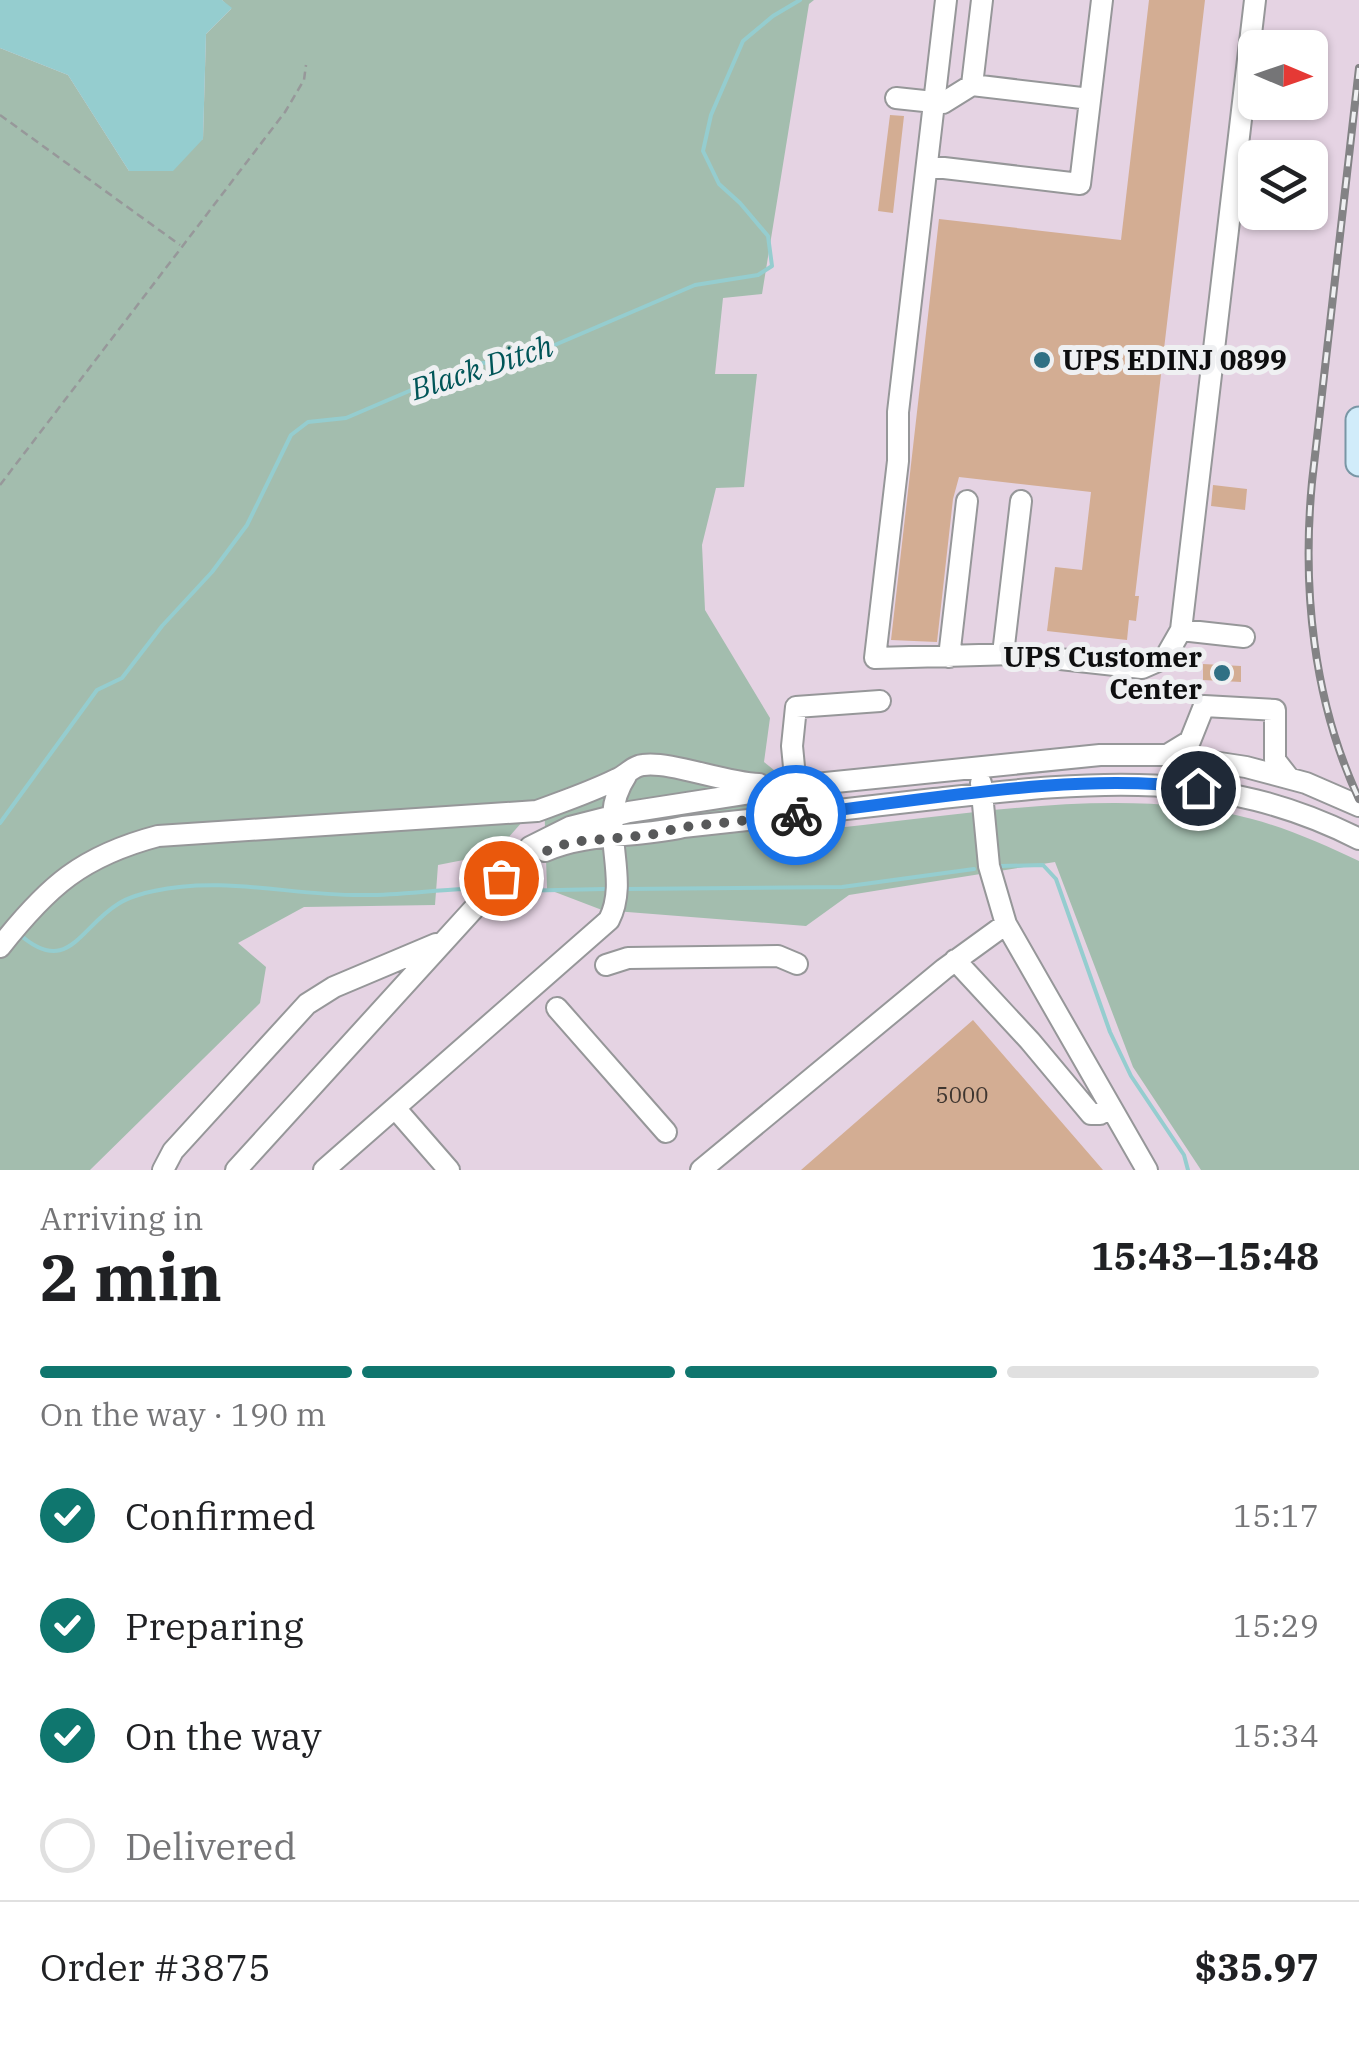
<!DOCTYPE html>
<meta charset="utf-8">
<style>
:root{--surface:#fff;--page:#f2f2f2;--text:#202124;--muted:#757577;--line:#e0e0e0;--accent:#0f766e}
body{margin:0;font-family:"IBM Plex Serif",serif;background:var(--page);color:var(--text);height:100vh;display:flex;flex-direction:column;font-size:38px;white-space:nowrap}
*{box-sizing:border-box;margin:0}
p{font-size:32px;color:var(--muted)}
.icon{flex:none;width:55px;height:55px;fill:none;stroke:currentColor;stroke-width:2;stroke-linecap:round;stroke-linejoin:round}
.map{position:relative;height:1170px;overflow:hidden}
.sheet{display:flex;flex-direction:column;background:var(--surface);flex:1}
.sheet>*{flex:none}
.needle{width:65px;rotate:92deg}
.fabs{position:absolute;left:1238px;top:30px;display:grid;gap:20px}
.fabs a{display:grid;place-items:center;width:90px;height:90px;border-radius:15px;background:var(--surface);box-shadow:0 2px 8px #0004;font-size:50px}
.pin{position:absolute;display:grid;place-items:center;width:85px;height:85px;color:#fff;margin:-42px;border:5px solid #fff;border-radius:50%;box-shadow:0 2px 10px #0007}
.courier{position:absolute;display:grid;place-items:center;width:100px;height:100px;margin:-50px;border:8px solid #1a73e8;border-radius:50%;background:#fff;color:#222;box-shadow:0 2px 12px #0007}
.head em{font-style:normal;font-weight:800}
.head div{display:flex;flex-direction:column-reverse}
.head{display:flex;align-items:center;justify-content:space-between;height:170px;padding:0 40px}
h1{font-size:65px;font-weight:800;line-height:75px}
.bar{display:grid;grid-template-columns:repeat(4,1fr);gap:15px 10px;align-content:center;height:120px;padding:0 40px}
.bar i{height:12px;border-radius:8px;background:var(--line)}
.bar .on{background:var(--accent)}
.bar p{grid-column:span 4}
.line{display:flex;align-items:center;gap:25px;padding:0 40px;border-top:2px solid var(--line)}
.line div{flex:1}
ol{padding:0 40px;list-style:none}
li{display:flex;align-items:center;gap:30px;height:110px}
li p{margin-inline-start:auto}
li .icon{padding:10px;border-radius:50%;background:var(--accent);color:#fff;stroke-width:4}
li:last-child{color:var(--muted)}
li i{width:55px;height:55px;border:5px solid var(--line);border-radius:50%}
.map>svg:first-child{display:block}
.industrial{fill:#e5d3e3;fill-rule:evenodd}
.green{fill:#a3bdae}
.water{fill:#95cdcf}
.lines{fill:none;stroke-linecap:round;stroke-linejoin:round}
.stream{stroke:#95cdcf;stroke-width:4}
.building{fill:#d3ad93}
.minor-casing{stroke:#969799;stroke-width:24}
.major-casing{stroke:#7996a5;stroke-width:29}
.path{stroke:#97989a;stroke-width:2.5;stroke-dasharray:8 5;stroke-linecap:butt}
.minor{stroke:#fff;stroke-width:20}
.major{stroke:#d1ecfa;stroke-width:25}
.rail-casing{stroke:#838385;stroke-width:8}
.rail{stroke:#eff0f2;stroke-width:4;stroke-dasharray:11;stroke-linecap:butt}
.done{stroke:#58595a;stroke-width:10;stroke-dasharray:0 18}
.route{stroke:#1a73e8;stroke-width:12}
.poi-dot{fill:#307084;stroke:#eff0f2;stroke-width:4}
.labels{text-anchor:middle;stroke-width:10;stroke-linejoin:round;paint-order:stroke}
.number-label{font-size:22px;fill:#3f3630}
.poi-label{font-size:28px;font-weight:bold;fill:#0e0e0f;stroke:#eff0f2;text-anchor:start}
.water-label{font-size:30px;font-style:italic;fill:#005558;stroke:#eff0f2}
</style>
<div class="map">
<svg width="1359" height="1170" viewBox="0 0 1359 1170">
<rect width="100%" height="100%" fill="#e2e3e5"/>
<path class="industrial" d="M0,0H1359V1170H0ZM1255,48H1310V102H1255ZM1255,158H1310V212H1255Z"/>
<path class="green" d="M222,0H814L809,4L762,294L723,298L715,374H757L744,487L716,488L702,545L705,610L770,718L764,762L845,827C971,814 1128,785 1252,819C1289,829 1325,845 1359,861V1170H1201L1133,1067L1055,862L849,895L806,926L602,910L547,889L544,797L494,854L438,865L435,905L304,907L238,943L266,967L260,1003L90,1170H0V48L68,75L129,171L203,139L206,34L231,9Z"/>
<path class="water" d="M0,0H222L232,8L206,34L203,139L173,171H129L68,75L0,48Z"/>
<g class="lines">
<path class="stream" d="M0,823L97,690L122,678L162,626L212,572L247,525L291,435L308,422L346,418L470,365L529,356L695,285L758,275L772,266L768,236L740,203L719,184L703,151L711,115L743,41L773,16L800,0
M1001,866L1043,865L1056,879L1110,1032L1131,1076L1184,1155L1188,1170
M625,889L842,887L974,869
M512,891L604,889
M19,934C68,977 79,928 118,904C127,898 143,893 154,891C225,875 296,897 367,895C400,895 433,890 466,889"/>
</g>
<path class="building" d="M1149,0H1205L1135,596H1139L1136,621L1129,620L1127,640L1047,631L1055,567L1082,570L1091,492L959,477L953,499L937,642L891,640L939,219L1121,240Z
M890,115L904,116L893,213L878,211Z
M1213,485L1247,489L1245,510L1211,506Z
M1203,664L1241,666V682L1203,680Z
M973,1020L1103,1170H801Z"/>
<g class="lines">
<defs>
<path id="minor" d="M946,0L898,412V461L875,658L1014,654L1142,668L1165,658L1181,630L1255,0
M972,85L982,0
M896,98L943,103L972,85L1090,99
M927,166L1080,184L1102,0
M1181,630L1244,637
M1003,654L1021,501
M949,657L967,501
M1167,755L1190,741L1204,706L1275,710V760L1289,778
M981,783L989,866L1006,924L1147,1170
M797,798L792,746L796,707L880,701
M545,851C588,832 638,838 683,827C767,818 850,809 934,799C1088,782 1215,766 1359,839
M0,947C48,886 82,856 158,836L537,811C564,801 591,792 617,779C627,775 632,766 643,765C671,761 724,783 759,784
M955,960L1030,1041L1091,1114H1100L1109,1107
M606,965L628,958L778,956L797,964
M557,1008L666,1132
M395,1108L449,1170
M163,1170L173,1151L307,1004L334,987L436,944
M236,1170L530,847L570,827L629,812L796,786L1100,755H1167L1246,767L1306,783L1359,806
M324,1170L609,920C632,875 594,824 626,776
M701,1170L944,969L1006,924"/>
<path id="major" d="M1359,420V463"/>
</defs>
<use href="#minor" class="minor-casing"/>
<use href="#major" class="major-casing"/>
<path class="path" d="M0,115L180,245
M0,485L285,112L304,80L306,65"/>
<use href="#minor" class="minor"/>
<use href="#major" class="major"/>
<defs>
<path id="rail" d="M1359,68L1312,482C1302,588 1313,701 1359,799"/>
</defs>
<use href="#rail" class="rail-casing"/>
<use href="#rail" class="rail"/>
</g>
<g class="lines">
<path class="done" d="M501,878L533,856L571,842L650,835L683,827L796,815"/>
<path class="route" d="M796,815C923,801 1073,771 1198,788"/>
</g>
<g class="poi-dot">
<circle cx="1042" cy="360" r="10"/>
<circle cx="1222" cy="673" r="10"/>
</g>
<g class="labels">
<g class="number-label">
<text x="962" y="1103">5000</text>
</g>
<g class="poi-label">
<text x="1062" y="370">UPS EDINJ 0899</text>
<text x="1202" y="667" text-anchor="end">UPS Customer<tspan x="1202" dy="32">Center</tspan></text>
</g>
<g class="water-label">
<text transform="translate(482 368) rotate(-18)" y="10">Black Ditch</text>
</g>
</g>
</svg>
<div class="fabs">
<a><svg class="needle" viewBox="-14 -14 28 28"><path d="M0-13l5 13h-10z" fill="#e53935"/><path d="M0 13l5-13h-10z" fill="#757577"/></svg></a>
<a><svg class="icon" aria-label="layers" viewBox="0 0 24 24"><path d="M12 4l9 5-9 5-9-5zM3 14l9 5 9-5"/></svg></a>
</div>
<div class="pin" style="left:501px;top:878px;background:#ea580c"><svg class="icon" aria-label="bag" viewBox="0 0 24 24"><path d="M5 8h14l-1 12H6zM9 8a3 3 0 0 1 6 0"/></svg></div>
<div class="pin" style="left:1198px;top:788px;background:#1f2937"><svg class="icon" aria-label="home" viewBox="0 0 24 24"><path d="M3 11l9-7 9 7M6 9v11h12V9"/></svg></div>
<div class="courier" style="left:796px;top:815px"><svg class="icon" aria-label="bike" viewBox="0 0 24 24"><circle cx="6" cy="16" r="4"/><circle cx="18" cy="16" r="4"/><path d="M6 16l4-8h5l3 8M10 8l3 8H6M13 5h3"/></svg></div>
</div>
<section class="sheet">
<div class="head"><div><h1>2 min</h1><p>Arriving in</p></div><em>15:43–15:48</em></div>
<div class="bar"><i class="on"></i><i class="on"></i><i class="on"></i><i></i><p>On the way · 190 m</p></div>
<ol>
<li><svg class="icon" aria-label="check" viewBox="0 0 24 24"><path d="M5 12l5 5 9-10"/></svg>Confirmed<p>15:17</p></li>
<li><svg class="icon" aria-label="check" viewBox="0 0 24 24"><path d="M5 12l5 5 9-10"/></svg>Preparing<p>15:29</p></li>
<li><svg class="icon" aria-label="check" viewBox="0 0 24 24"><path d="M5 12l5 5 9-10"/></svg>On the way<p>15:34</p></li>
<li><i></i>Delivered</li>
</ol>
<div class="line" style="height:130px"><div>Order #3875</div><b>$35.97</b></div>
</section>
